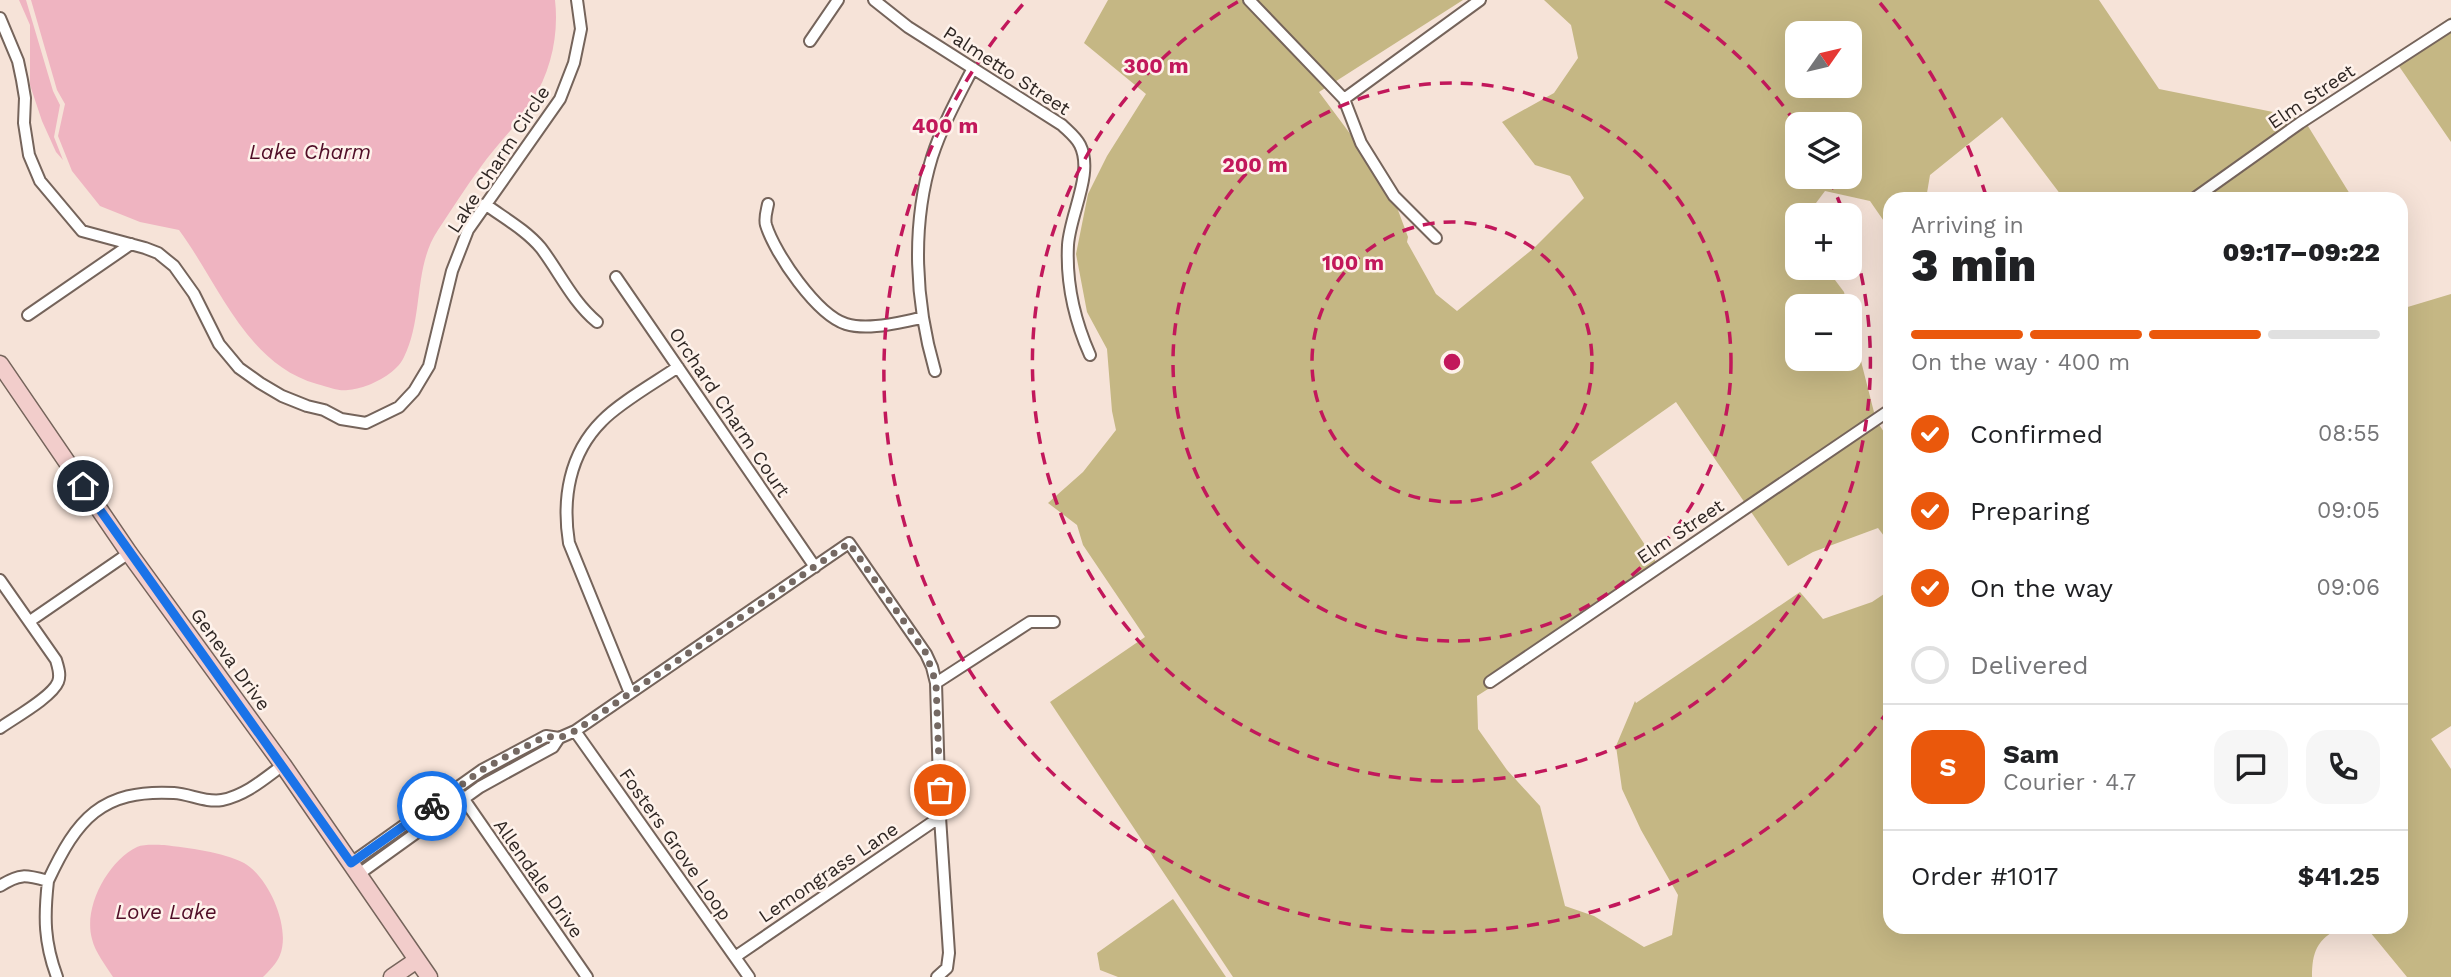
<!DOCTYPE html>
<meta charset="utf-8">
<style>
:root{--surface:#fff;--page:#f6f6f6;--text:#202124;--muted:#757577;--line:#e0e0e0;--accent:#ea580c}
body{margin:0;font-family:"Work Sans",sans-serif;background:var(--page);color:var(--text);height:100vh;display:flex;flex-direction:column;font-size:26px;white-space:nowrap}
*{box-sizing:border-box;margin:0}
p{font-size:23px;color:var(--muted)}
.icon{flex:none;width:38px;height:38px;fill:none;stroke:currentColor;stroke-width:2;stroke-linecap:round;stroke-linejoin:round}
.map{position:relative;flex:1;overflow:hidden}
.details{position:absolute;left:1883px;top:192px;width:525px;height:742px;display:flex;flex-direction:column;background:var(--surface);border-radius:21px;box-shadow:0 7px 28px #0002}
.details>*{flex:none}
.needle{width:46px;rotate:56deg}
.controls{position:absolute;left:1785px;top:21px;display:grid;gap:14px}
.controls a{display:grid;place-items:center;width:77px;height:77px;border-radius:14px;background:var(--surface);box-shadow:0 7px 28px #0002;font-size:35px}
.pin{position:absolute;display:grid;place-items:center;width:60px;height:60px;color:#fff;margin:-30px;border:4px solid #fff;border-radius:50%;box-shadow:0 2px 7px #0007}
.courier{position:absolute;display:grid;place-items:center;width:70px;height:70px;margin:-35px;border:5px solid #1a73e8;border-radius:50%;background:#fff;color:#222;box-shadow:0 2px 9px #0007}
.summary em{font-style:normal;font-weight:800}
.summary div{display:flex;flex-direction:column-reverse}
.summary{display:flex;align-items:center;justify-content:space-between;height:119px;padding:0 28px}
h1{font-size:46px;font-weight:800;line-height:52px}
.bar{display:grid;grid-template-columns:repeat(4,1fr);gap:10px 7px;align-content:center;height:84px;padding:0 28px}
.bar i{height:9px;border-radius:5px;background:var(--line)}
.bar .selected{background:var(--accent)}
.bar p{grid-column:span 4}
.line{display:flex;align-items:center;gap:18px;padding:0 28px;border-top:2px solid var(--line)}
.line div{flex:1}
.round{display:grid;place-items:center;flex:none;width:74px;height:74px;border-radius:21px;background:var(--page)}
ol{padding:0 28px;list-style:none}
li{display:flex;align-items:center;gap:21px;height:77px}
li p{margin-inline-start:auto}
li .icon{padding:7px;border-radius:50%;background:var(--accent);color:#fff;stroke-width:4}
li:last-child{color:var(--muted)}
li i{width:38px;height:38px;border:4px solid var(--line);border-radius:50%}
.map>svg:first-child{display:block}
.green{fill:#c5b784;fill-rule:evenodd}
.water{fill:#efb4c1}
.lines{fill:none;stroke-linecap:round;stroke-linejoin:round}
.street-casing{stroke:#75645b;stroke-width:14}
.secondary-casing{stroke:#75645b;stroke-width:19}
.street{stroke:#fff;stroke-width:10}
.secondary{stroke:#f2cdcb;stroke-width:16}
.done{stroke:#756963;stroke-width:7;stroke-dasharray:0 12.6}
.route{stroke:#1a73e8;stroke-width:9}
.ring{fill:none;stroke:#c2185b;stroke-width:3.5;stroke-dasharray:12 9}
.labels{text-anchor:middle;stroke-width:5;stroke-linejoin:round;paint-order:stroke}
.street-label{font-size:19px;fill:#2f2724;stroke:#fef2eb}
.water-label{font-size:21px;font-style:italic;fill:#510e27;stroke:#fef2eb}
.centre{fill:#c2185b;stroke:#fef2eb;stroke-width:3.5}
.ring-label{font-size:21px;text-anchor:middle;font-weight:bold;fill:#c2185b;stroke:#fef2eb;stroke-width:5;stroke-linejoin:round;paint-order:stroke}
</style>
<div class="map">
<svg width="2451" height="977" viewBox="0 0 2451 977">
<rect width="100%" height="100%" fill="#f6e3d8"/>
<path class="green" d="M1108,0H1463L1319,92L1389,186L1408,237L1407,242L1436,294L1457,311L1534,248L1584,198L1570,176L1535,165L1502,122L1554,93L1578,58L1571,25L1544,0H2099L2159,89L2303,118L2353,199H2064L2002,117L1930,175L1926,199L1890,200V230L1870,201L1825,191L1807,215H1797V268H1826L1844,292L1847,306H1797V359H1850V318L1876,420L1890,441V544L1878,528L1813,552L1788,566L1676,402L1591,462L1658,565L1527,664L1477,696L1478,729L1507,770L1540,806L1565,906L1594,916L1644,947L1672,935L1678,895L1641,830L1622,789L1616,746L1635,701L1636,703L1800,592L1823,619L1872,602L1890,590V928H2340C2317,939 2312,952 2312,977H1233L1050,702L1145,637L1083,545L1077,525L1048,503L1083,472L1116,430L1112,411L1107,349L1087,312L1076,254L1088,194L1107,156L1146,94L1084,43ZM1797,33H1850V86H1797ZM1797,124H1850V177H1797Z
M2451,17V142L2392,56Z
M2451,294V726L2431,739L2451,769V977H2407L2370,932L2360,928H2401V309Z
M1173,899L1226,977H1118L1100,970L1097,953Z"/>
<path class="water" d="M19,0H26L53,91L60,105L54,137L63,160L56,152L42,121L30,85V25Z
M31,0H555C559,35 551,71 532,101C518,125 496,145 480,168C465,188 452,209 438,230C413,267 424,317 404,357C397,372 378,382 363,387C341,393 338,390 317,384C246,364 219,284 179,230L140,222L100,206L72,171L58,136L65,104L57,90Z
M164,845C188,848 223,852 244,863C269,877 291,928 280,955C277,963 269,971 263,977H113C106,966 95,952 92,939C83,907 108,861 137,847C144,844 156,845 164,845Z"/>
<g class="lines">
<defs>
<path id="street" d="M874,0L908,27L1062,125C1068,131 1076,137 1080,145C1094,173 1070,214 1068,245C1066,284 1074,319 1090,355
M1249,0L1344,99L1361,143L1394,196L1436,238
M0,18L18,61L22,80L25,98L24,123L29,155L40,181L82,231L145,248L158,253L174,266L194,294L219,344L239,368L260,383L282,396L307,406L324,410L341,419L366,423L399,407L414,391L429,366L452,271L468,230L560,99L574,63L581,29L577,0
M810,41L838,0
M1344,99L1480,0
M2192,200L2300,123L2451,25
M485,204C504,218 526,230 541,248C560,273 572,301 597,322
M768,204C767,210 764,218 766,225C775,254 817,315 846,324C869,331 899,322 922,318
M616,277L815,567
M28,315L131,244
M935,371C915,302 911,226 932,157C942,126 958,97 973,68
M0,580L56,660C58,667 61,675 58,682C52,697 14,718 0,728
M30,621L129,553
M1490,682L1890,410
M936,683L1030,622H1054
M630,693L569,543C562,499 569,454 602,421C619,403 656,382 678,367
M575,731L749,977
M461,795L587,977
M351,863L482,770L546,736L559,738
M359,874L480,787L553,747L559,738L575,731L849,543L926,654L932,667L936,683L940,817L949,953L947,968L937,977
M48,881C77,819 101,789 174,793C190,794 206,803 222,800C246,795 264,779 283,765
M0,886C20,873 26,875 48,881C44,917 44,942 57,977
M735,957L940,817"/>
<path id="secondary" d="M0,364L129,553L283,765L429,977
M392,977L417,960"/>
</defs>
<use href="#street" class="street-casing"/>
<use href="#secondary" class="secondary-casing"/>
<use href="#street" class="street"/>
<use href="#secondary" class="secondary"/>
</g>
<g class="lines">
<path class="done" d="M432,806L482,770L509,755L546,736L559,738L575,731L849,543L926,653L936,683L940,790"/>
<path class="route" d="M83,486L351,863L432,806"/>
</g>
<g class="ring">
<circle cx="1452" cy="362" r="140"/>
<circle cx="1452" cy="362" r="279"/>
<path d="M1665 1A419 419 0 0 1 1795 122M1829 178A419 419 0 0 1 1843 212M1850 233A419 419 0 1 1 1239 1"/>
<path d="M1889 710A559 559 0 1 1 1024 3M1880 3A559 559 0 0 1 1987 199"/>
</g>
<g class="labels">
<g class="street-label">
<text transform="translate(1007 70) rotate(33)" y="7">Palmetto Street</text>
<text transform="translate(2311 96) rotate(-34)" y="7">Elm Street</text>
<text transform="translate(498 159) rotate(-57)" y="7">Lake Charm Circle</text>
<text transform="translate(730 412) rotate(56)" y="7">Orchard Charm Court</text>
<text transform="translate(1680 531) rotate(-34)" y="7">Elm Street</text>
<text transform="translate(231 659) rotate(54)" y="7">Geneva Drive</text>
<text transform="translate(676 844) rotate(55)" y="7">Fosters Grove Loop</text>
<text transform="translate(828 872) rotate(-34)" y="7">Lemongrass Lane</text>
<text transform="translate(539 878) rotate(55)" y="7">Allendale Drive</text>
</g>
<g class="water-label">
<text x="310" y="159">Lake Charm</text>
<text x="166" y="919">Love Lake</text>
</g>
</g>
<circle cx="1452" cy="362" r="10" class="centre"/>
<g class="ring-label">
<text x="1156" y="73">300 m</text>
<text x="945" y="133">400 m</text>
<text x="1255" y="172">200 m</text>
<text x="1353" y="270">100 m</text>
</g>
</svg>
<div class="controls">
<a><svg class="needle" viewBox="-14 -14 28 28"><path d="M0-13l5 13h-10z" fill="#e53935"/><path d="M0 13l5-13h-10z" fill="#757577"/></svg></a>
<a><svg class="icon" aria-label="layers" viewBox="0 0 24 24"><path d="M12 4l9 5-9 5-9-5zM3 14l9 5 9-5"/></svg></a>
<a>+</a>
<a>−</a>
</div>
<div class="pin" style="left:940px;top:790px;background:#ea580c"><svg class="icon" aria-label="bag" viewBox="0 0 24 24"><path d="M5 8h14l-1 12H6zM9 8a3 3 0 0 1 6 0"/></svg></div>
<div class="pin" style="left:83px;top:486px;background:#1f2937"><svg class="icon" aria-label="home" viewBox="0 0 24 24"><path d="M3 11l9-7 9 7M6 9v11h12V9"/></svg></div>
<div class="courier" style="left:432px;top:806px"><svg class="icon" aria-label="bike" viewBox="0 0 24 24"><circle cx="6" cy="16" r="4"/><circle cx="18" cy="16" r="4"/><path d="M6 16l4-8h5l3 8M10 8l3 8H6M13 5h3"/></svg></div>
<section class="details">
<div class="summary"><div><h1>3 min</h1><p>Arriving in</p></div><em>09:17–09:22</em></div>
<div class="bar"><i class="selected"></i><i class="selected"></i><i class="selected"></i><i></i><p>On the way · 400 m</p></div>
<ol>
<li><svg class="icon" aria-label="check" viewBox="0 0 24 24"><path d="M5 12l5 5 9-10"/></svg>Confirmed<p>08:55</p></li>
<li><svg class="icon" aria-label="check" viewBox="0 0 24 24"><path d="M5 12l5 5 9-10"/></svg>Preparing<p>09:05</p></li>
<li><svg class="icon" aria-label="check" viewBox="0 0 24 24"><path d="M5 12l5 5 9-10"/></svg>On the way<p>09:06</p></li>
<li><i></i>Delivered</li>
</ol>
<div class="line" style="height:126px"><b class="round" style="background:var(--accent);color:#fff">S</b><div><b>Sam</b><p>Courier · 4.7</p></div><a class="round"><svg class="icon" aria-label="chat" viewBox="0 0 24 24"><path d="M4 5h16v11H9l-5 4z"/></svg></a><a class="round"><svg class="icon" aria-label="phone" viewBox="0 0 24 24"><path d="M5 4h4l2 5-3 2q2 4 5 5l2-3 5 2v4C11 20 4 13 5 4z"/></svg></a></div>
<div class="line" style="height:91px"><div>Order #1017</div><b>$41.25</b></div>
</section>
</div>
